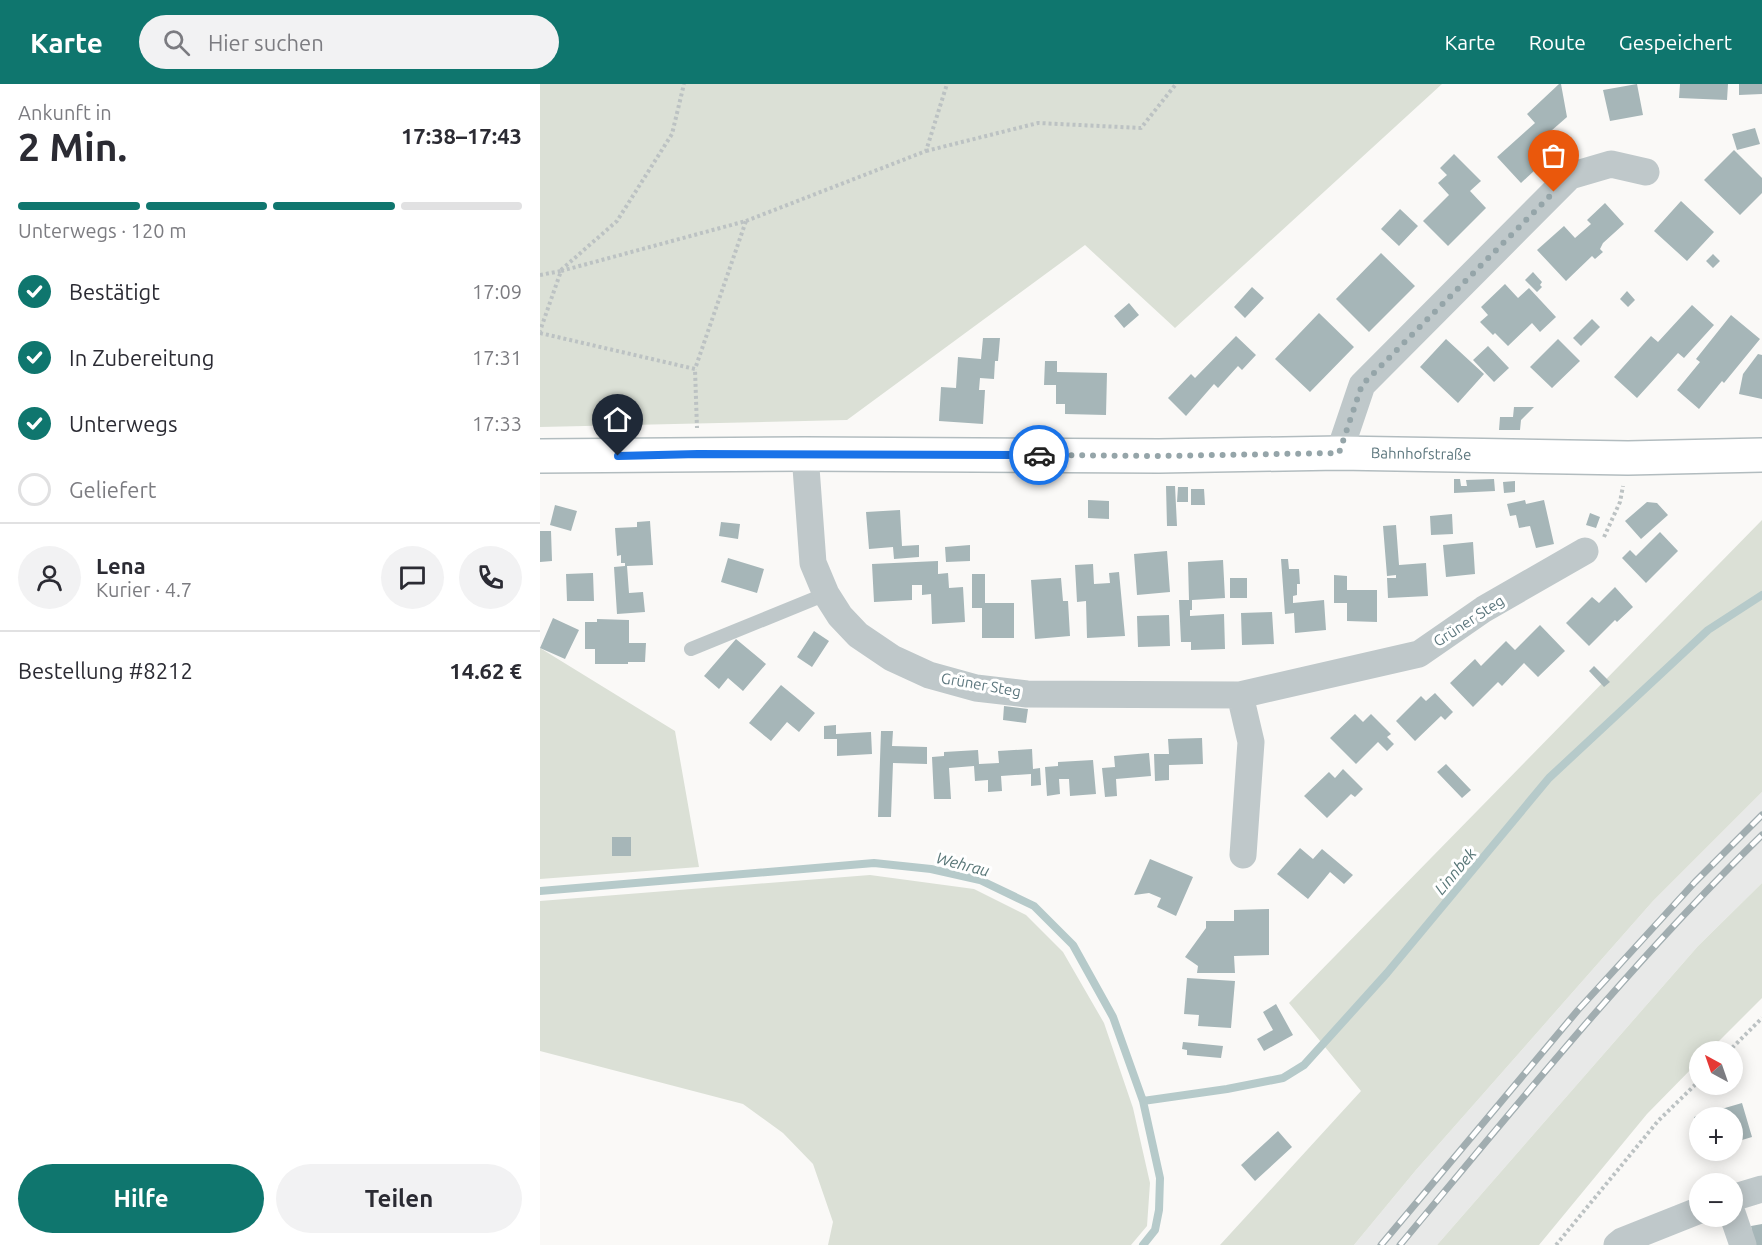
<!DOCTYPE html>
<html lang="de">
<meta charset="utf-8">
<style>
:root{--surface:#fff;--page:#f2f2f3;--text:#2b2b33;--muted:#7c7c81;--line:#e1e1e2;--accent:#0f766e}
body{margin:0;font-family:Ubuntu,sans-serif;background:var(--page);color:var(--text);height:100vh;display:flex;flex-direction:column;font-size:22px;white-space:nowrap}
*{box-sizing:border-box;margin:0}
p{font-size:20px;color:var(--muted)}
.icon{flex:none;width:33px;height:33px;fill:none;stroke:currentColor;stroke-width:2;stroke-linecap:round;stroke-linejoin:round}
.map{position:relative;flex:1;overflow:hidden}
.side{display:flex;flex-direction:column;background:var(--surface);width:540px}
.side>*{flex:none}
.needle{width:39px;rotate:320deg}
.controls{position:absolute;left:1149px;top:957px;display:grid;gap:12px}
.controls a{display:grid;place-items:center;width:54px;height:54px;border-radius:50%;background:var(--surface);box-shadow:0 3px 15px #0003;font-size:30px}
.pin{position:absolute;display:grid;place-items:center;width:51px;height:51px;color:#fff;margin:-62px -26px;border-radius:50% 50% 50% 0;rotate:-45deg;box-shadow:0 0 6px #0007}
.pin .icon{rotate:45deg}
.courier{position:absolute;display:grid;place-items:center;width:60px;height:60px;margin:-30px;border:4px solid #1a73e8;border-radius:50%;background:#fff;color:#222;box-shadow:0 2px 8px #0007}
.headline em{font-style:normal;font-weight:700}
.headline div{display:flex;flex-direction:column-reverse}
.headline{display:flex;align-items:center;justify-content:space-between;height:102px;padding:0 18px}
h1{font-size:39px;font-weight:700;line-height:45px}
.bar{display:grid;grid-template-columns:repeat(4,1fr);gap:9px 6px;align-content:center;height:72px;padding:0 18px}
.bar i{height:8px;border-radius:4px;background:var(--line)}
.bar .active{background:var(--accent)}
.bar p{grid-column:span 4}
.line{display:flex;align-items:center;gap:15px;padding:0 18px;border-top:2px solid var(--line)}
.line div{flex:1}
.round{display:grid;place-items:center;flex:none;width:63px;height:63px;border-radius:32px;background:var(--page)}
ol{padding:0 18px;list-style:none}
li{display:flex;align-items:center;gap:18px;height:66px}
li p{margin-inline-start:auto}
li .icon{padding:6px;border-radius:50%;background:var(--accent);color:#fff;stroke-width:4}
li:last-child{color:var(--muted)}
li i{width:33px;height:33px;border:3px solid var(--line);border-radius:50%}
.button{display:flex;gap:12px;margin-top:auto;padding:12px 18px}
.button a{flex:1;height:69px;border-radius:36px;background:var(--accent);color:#fff;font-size:24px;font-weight:700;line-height:69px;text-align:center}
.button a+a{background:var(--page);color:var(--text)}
header{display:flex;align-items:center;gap:36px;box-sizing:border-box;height:84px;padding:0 30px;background:var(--accent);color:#fff}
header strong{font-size:28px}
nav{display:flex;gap:33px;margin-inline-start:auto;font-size:21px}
.search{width:420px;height:54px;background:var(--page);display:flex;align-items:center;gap:15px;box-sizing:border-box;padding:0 21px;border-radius:33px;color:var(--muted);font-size:22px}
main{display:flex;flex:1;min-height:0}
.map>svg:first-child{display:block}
.built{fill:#e8e9e8}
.green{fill:#dbe0d6}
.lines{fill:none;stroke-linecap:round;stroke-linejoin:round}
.stream{stroke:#b6caca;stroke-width:8}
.building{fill:#a6b6b8}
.secondary-casing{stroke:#b2bcbf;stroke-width:36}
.path{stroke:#bcc2c3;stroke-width:4;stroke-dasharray:3 3;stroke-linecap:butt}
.service{stroke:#bfc8ca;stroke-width:14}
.minor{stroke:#bfc8ca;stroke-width:27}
.secondary{stroke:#fff;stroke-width:33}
.rail-casing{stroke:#a1adb0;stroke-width:7}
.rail{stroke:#fff;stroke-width:4.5;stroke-dasharray:14;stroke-linecap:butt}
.done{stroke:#95a5a9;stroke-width:6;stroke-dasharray:0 10.8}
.route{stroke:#1a73e8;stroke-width:8}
.labels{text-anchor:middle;stroke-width:6;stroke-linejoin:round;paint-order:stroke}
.street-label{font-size:15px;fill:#5e787f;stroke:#fff}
.water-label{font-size:16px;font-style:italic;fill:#587677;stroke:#fff}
</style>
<header>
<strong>Karte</strong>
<div class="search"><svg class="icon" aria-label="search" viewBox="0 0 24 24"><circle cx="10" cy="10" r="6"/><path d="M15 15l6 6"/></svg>Hier suchen</div>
<nav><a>Karte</a><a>Route</a><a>Gespeichert</a></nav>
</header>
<main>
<section class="side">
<div class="headline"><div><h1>2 Min.</h1><p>Ankunft in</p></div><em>17:38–17:43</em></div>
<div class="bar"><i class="active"></i><i class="active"></i><i class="active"></i><i></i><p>Unterwegs · 120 m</p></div>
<ol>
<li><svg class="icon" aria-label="check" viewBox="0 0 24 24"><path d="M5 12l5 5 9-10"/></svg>Bestätigt<p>17:09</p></li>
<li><svg class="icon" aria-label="check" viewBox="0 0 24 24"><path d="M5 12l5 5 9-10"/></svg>In Zubereitung<p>17:31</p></li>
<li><svg class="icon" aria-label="check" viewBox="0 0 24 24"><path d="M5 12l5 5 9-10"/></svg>Unterwegs<p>17:33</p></li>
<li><i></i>Geliefert</li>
</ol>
<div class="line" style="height:108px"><a class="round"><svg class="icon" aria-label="person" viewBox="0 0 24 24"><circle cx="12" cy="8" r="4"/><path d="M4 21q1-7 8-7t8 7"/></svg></a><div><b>Lena</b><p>Kurier · 4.7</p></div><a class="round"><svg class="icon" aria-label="chat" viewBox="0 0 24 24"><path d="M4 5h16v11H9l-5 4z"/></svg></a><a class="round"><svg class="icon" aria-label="phone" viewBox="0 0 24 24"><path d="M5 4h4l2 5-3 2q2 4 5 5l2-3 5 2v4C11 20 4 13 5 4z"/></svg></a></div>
<div class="line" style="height:78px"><div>Bestellung #8212</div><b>14.62 €</b></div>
<div class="button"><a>Hilfe</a><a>Teilen</a></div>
</section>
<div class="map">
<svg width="1222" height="1161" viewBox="0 0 1222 1161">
<rect width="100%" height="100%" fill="#faf9f7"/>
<path class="built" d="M1222,708V799L1158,862L897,1161H814L876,1086L1113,817Z"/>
<path class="green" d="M0,0H902L635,244L545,161L307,336L0,343Z
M1222,436V708L1113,817L876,1086L814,1161H680L821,1007L749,919Z
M0,564L135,647L159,783L0,795Z
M330,791L434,805L486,831L523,868L564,939L593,1024L610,1099L607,1142L591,1161H288L293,1138L273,1080L243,1049L203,1020L0,967V817Z
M1222,799V914L1169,967L1160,968L1159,977L1107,1030L999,1161H897L1158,862Z"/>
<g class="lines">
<path class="stream" d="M0,807L334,779L391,785L440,796L494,822L533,861L573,933L603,1017L620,1094L619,1126L615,1146L603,1161
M603,1017L687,1005L743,994L764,981L847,889L1009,694L1168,546L1222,511"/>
</g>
<path class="building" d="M1019,0H1021L1027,33L1011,47L1023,60L981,99L957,73L995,39L987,30Z
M1097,0L1103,31L1070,37L1063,6Z
M1140,0H1188L1187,16L1139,14Z
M1199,0H1222V10L1199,11Z
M1215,44L1220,60L1197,66L1192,50Z
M1194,66L1222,94V109L1200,131L1164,96Z
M914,70L941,97L930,107L946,124L908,162L883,137L909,111L898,99L907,91L900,84Z
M1141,117L1174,148L1147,177L1114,147Z
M1065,119L1084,140L1063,159L1060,165L1063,168L1055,175L1052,172L1026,197L997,166L1024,142L1035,154L1051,140L1047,136Z
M860,125L878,142L859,162L841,145Z
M841,169L875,202L829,248L796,215Z
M1173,170L1180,177L1173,184L1166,177Z
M993,188L1002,198L1000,201L1002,203L997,208L985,196Z
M965,200L978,214L989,204L1016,233L1000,248L992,239L968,262L955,249L953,251L940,238L948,231L941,223Z
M712,203L724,214L705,234L694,223Z
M1087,207L1095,216L1088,223L1080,215Z
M589,219L599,231L584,244L574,232Z
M1152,221L1174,241L1144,274L1138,269L1097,314L1074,293L1111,252L1118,258Z
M779,229L814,263L770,308L735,275Z
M1191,231L1220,255L1184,299L1182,297L1159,325L1137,306L1160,278L1156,275Z
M1052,235L1060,243L1041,262L1033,254Z
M696,252L716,271L702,286L698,282L678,304L674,300L646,332L628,314L651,290L655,294Z
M443,254H460L458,277H455L454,295L440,294L439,306H445L443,340L399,337L401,303L416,304L418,273L441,275Z
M906,255L944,290L918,319L880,283Z
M1018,255L1040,277L1012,304L990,283Z
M948,262L969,284L954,298L933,276Z
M1218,270L1222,271V315L1199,310L1203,290Z
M505,277H517V288L567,289L566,331L525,330V320H516V301H504Z
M974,323H994L981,336L980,346H959L960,333H973Z
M914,395H920L921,402H927L926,396L954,395L955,407L914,409Z
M975,397V408L964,409L963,398Z
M626,402H635L637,442H627Z
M638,403H648V418H637Z
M651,405H664L665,421H651Z
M548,416L569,417V435L548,434Z
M985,416L986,420L1004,416L1014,460L996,464L990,442L979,444L976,431L970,432L967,420Z
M1107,418L1117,419L1128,431L1101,455L1085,437Z
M15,421L37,427L31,447L10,441Z
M360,426L362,462L379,461V473L354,475L353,463L329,465L326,428Z
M1050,429L1060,433L1056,444L1046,441Z
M912,430L913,450L891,451L890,432Z
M110,437L113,481L87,482L89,509L103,508L105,528L77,530L74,483L85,482V479H81V471L77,472L75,444L97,443V438Z
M181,438L200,440L198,455L179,452Z
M856,441L859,481L886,479L888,512L848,514L847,494H856V491L847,492L843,442Z
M0,447H11L12,477L0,478Z
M1120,448L1138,467L1106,499L1082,474L1090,466L1096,472Z
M933,458L935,490L906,493L903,461Z
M430,461V477L406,478L405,463Z
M627,467L630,508L597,511L594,470Z
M188,474L224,485L217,509L181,498Z
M741,475H748L749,485H759L760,500H757V511L753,512V519L784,516L786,546L755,549L754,529L745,530Z
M683,476L685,514L652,516V526H650V532L684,530L685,565L651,566V558H641L639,516H649L648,478Z
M398,477V490L408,489L409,504L423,503L425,538L392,540L391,510L382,511V501H372V516L334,518L332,480Z
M553,480L554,500L570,499L569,489L579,488L585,552L547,554L546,517L537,518L535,481Z
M53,489L54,517H27L26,490Z
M432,490H445V519H474V554H442V524H432Z
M794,491L807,492V506H837V538L807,537V519H794Z
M521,494L523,517H528L530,552L495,555L491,496Z
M690,494H707V514H690Z
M1075,503L1093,523L1077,538L1075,536L1049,562L1026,539L1052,513L1059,519Z
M732,528L734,560L702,561L701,529Z
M629,531L630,562L598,563L597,532Z
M13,534L39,546L25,575L0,564Z
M57,535L89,536V559H106L105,578H88V580H55V565H45V538H57Z
M1000,541L1025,567L998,593L984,579L962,602L958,598L933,623L910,599L935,575L941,582L966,557L975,566Z
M274,547L289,557L272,583L257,573Z
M196,555L226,580L203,607L188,594L179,605L164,592Z
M1054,582L1070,598L1064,603L1049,587Z
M241,601L275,629L259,648L247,638L231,657L209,639Z
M895,609L913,628L905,636L901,632L875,657L856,637L881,612L886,617Z
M464,622L488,625L486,639L463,636Z
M815,630L823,638L831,630L851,650L847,653L854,660L847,667L838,658L816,680L790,654Z
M296,641V650L331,648L332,670L297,672V655H284V642Z
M341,647H353L352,662L387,663V680L353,679L351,733H338Z
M662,654L663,680L629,681V696L615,697L614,670H629L628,655Z
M492,665L493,685L500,684L501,701L491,702V690L461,692L462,707L448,708V696L435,697L434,682L409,684L411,715H394L392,673L404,672V668L438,666L439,680L459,679L458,667Z
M609,669L611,692L576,695L577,712L565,713L562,684L575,683L574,672Z
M553,676L556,710L530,712L529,695H519L520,710L507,712L505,683L518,682V678Z
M906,680L931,706L922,714L897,688Z
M803,685L823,705L815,713L811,710L787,734L764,712L789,688L795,694Z
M72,753H91V772H72Z
M760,764L773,775L782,765L813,791L804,800L790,788L768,815L737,790Z
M610,775L653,793L636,832L617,823L621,814L609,809L594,811Z
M729,825V871L694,872L695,889H657L658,882L645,873L666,844V837H694V826Z
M647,894L695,897L691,944L658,942L659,931L644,930Z
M736,920L753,951L724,967L717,955L733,946L723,928Z
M643,958L683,962L681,974L647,971V966L642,965Z
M1202,1019L1212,1053L1192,1059V1034H1160L1159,1047L1154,1033Z
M738,1047L752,1063L715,1097L701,1081Z
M1222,1140V1161H1214L1211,1142Z"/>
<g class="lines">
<defs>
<path id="secondary" d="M0,372L265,370L619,372L799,369L1088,374L1222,371"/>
</defs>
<use href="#secondary" class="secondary-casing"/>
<path class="path" d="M386,67L498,39L601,44L636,0
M206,137L386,67L407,0
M21,186L77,137L132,50L144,0
M21,187L206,137L155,285
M0,191L21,187L0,247
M0,249L155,285L157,344
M1064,453L1080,418L1083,402
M1188,968L1222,934
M1016,1161L1118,1037L1160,996"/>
<path class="service" d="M151,565L286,510"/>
<path class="minor" d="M799,369L822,301L1030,92L1071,80L1106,88
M265,370L273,479L286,510L300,532L318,551L352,574L389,591L436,604L487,610L700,611L711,658L703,771
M700,611L879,570L944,525L1045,467
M1192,1114L1222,1105
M1192,1129L1203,1161
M1077,1161L1082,1157L1160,1126"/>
<use href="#secondary" class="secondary"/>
<defs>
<path id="rail" d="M841,1161L1038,926L1155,798L1222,731
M860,1161C977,1021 1091,879 1222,751"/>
</defs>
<use href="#rail" class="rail-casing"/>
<use href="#rail" class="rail"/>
</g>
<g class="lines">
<path class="done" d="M499,371L619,372L799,369L822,301L1014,108"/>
<path class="route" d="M78,372L158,370L499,371"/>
</g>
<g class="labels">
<g class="street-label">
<text transform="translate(881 370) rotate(1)" y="5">Bahnhofstraße</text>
<text transform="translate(929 537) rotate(-33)" y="5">Grüner Steg</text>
<text transform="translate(441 601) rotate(10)" y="5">Grüner Steg</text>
</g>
<g class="water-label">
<text transform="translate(423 780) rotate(15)" y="6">Wehrau</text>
<text transform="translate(915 787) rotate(-50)" y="6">Linnbek</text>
</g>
</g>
</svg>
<div class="controls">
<a><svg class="needle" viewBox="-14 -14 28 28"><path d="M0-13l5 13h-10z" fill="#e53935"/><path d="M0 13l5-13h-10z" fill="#7c7c81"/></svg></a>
<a>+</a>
<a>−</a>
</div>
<div class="pin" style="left:1014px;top:108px;background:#ea580c"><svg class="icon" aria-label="bag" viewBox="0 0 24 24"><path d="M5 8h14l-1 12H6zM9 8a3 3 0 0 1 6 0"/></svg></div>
<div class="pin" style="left:78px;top:372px;background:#1f2937"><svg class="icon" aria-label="home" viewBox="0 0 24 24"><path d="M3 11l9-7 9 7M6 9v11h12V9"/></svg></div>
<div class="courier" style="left:499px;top:371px"><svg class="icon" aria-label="car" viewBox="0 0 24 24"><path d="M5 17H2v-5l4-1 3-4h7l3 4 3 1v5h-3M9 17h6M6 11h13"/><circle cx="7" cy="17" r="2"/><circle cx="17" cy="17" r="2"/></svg></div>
</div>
</main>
